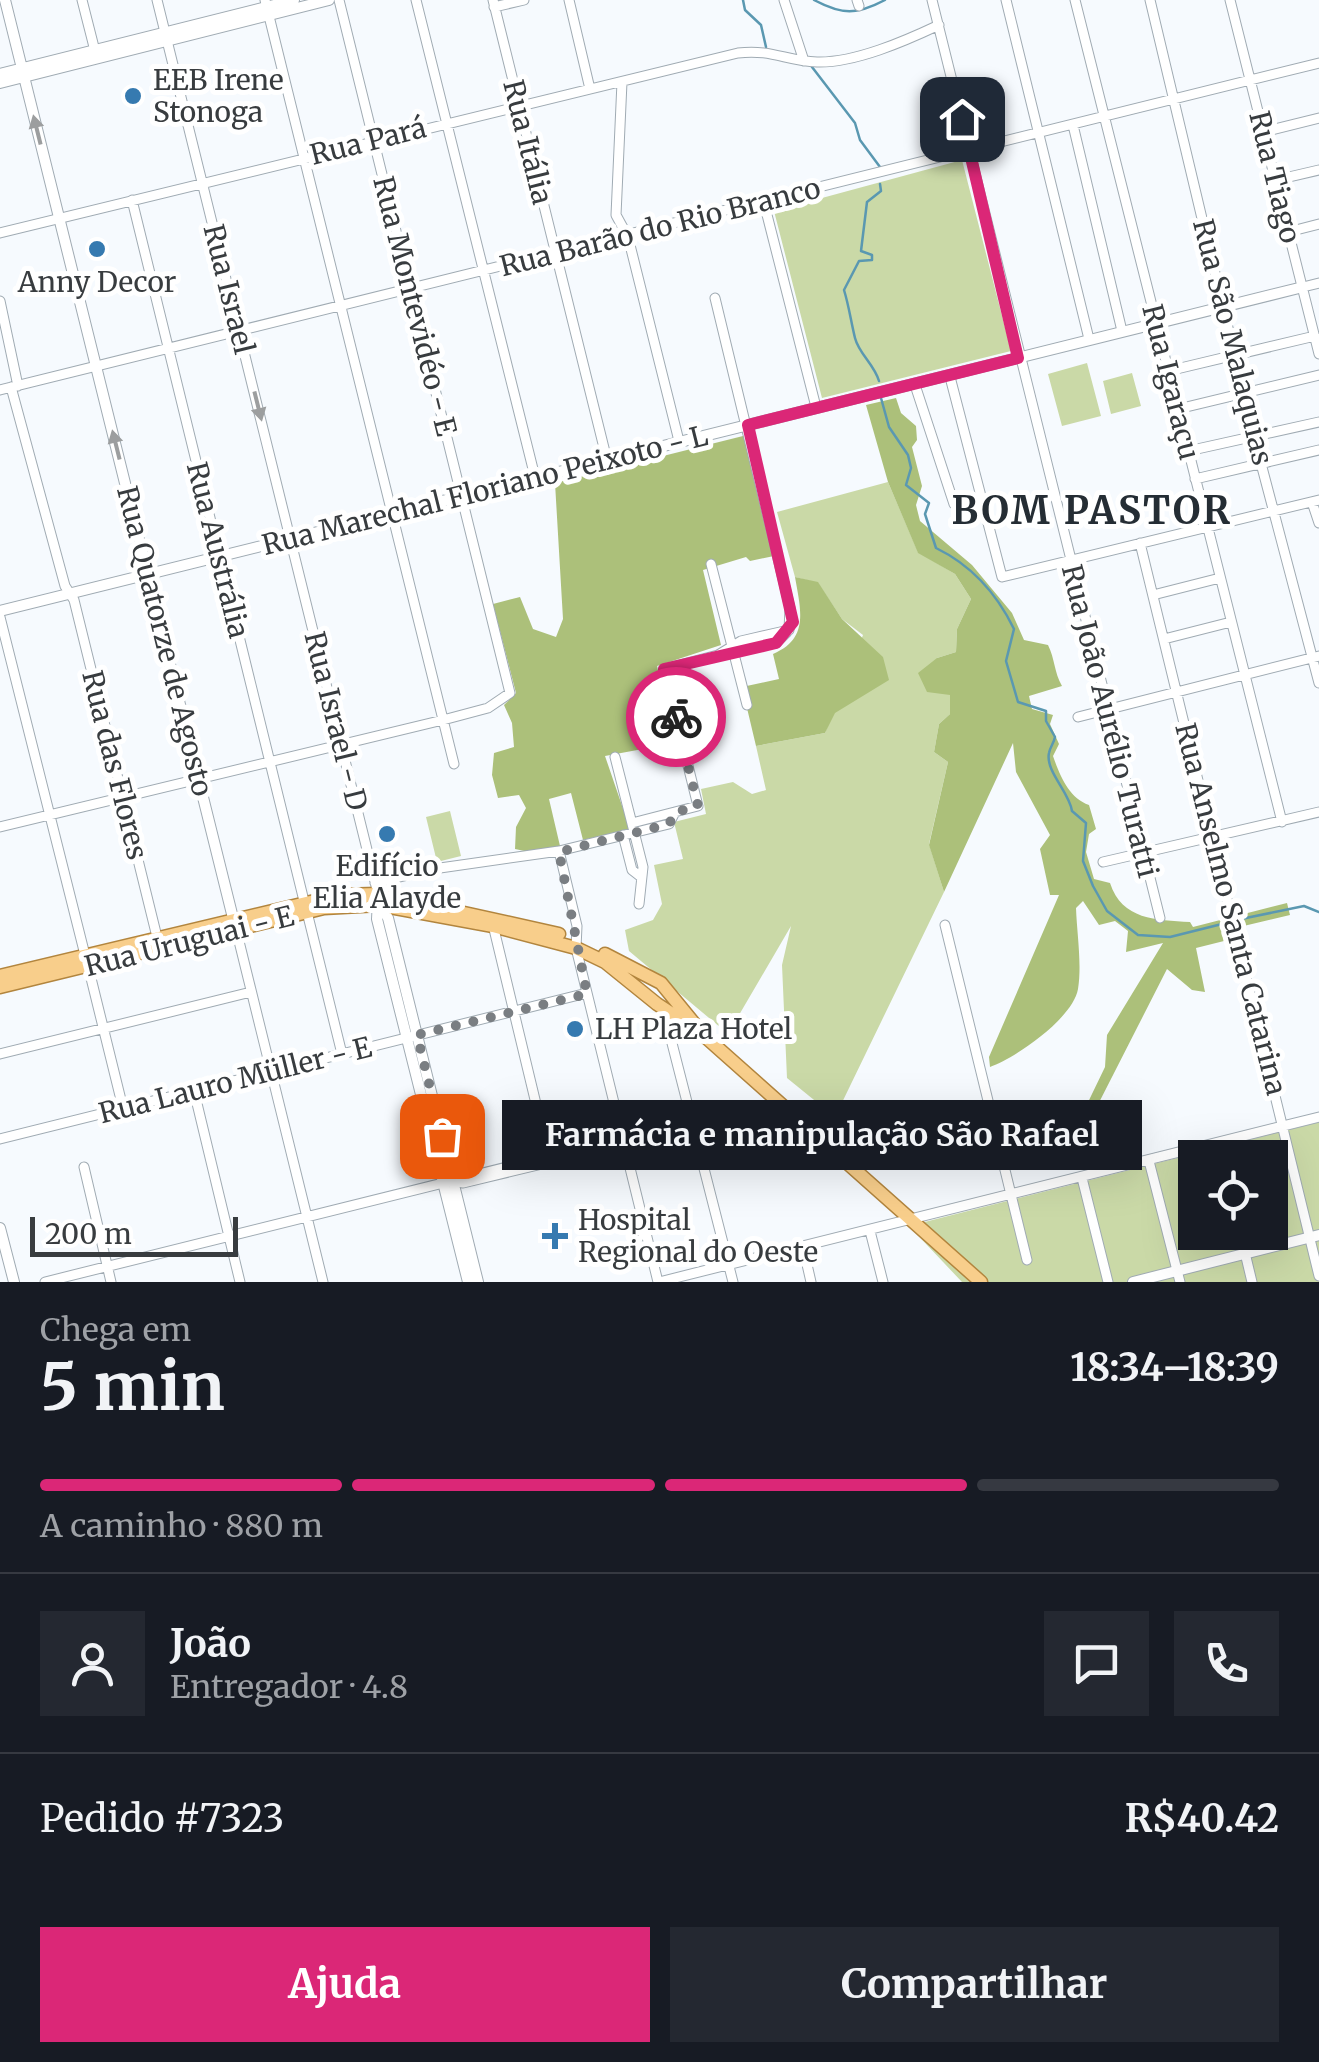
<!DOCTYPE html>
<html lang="pt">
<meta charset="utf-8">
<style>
:root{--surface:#171b24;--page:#242831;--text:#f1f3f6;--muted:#9ea1a6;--line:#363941;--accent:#db2777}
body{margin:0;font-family:Merriweather,serif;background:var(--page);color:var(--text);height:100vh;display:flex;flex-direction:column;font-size:38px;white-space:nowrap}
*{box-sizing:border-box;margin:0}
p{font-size:32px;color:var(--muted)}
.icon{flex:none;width:55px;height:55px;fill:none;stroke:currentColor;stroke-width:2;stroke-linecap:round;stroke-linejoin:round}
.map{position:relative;height:1282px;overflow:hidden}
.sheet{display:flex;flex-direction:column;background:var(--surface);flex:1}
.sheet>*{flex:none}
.fabs{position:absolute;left:1178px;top:1140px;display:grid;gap:20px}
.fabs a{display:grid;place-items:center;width:110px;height:110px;border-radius:0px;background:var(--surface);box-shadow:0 10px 40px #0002;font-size:50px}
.scale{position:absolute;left:30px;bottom:25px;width:208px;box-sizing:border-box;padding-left:10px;border:5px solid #383c3f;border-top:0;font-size:28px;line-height:35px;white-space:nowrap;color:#383c3f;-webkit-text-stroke:8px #fff;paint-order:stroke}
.pin{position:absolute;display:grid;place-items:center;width:85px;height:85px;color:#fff;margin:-42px;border-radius:20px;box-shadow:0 5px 15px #0006}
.courier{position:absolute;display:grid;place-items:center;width:100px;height:100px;margin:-50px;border:8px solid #db2777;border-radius:50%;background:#fff;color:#222;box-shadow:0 2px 12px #0007}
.bubble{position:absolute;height:70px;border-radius:0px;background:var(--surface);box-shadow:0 10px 40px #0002;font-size:32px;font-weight:700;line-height:70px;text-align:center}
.summary em{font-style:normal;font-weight:700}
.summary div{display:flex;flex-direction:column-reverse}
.summary{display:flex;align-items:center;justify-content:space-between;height:170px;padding:0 40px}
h1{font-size:65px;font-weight:700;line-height:75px}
.bar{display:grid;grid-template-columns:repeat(4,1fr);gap:15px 10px;align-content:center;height:120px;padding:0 40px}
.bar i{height:12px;border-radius:8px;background:var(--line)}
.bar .on{background:var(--accent)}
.bar p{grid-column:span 4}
.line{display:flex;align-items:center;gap:25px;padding:0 40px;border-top:2px solid var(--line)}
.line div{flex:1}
.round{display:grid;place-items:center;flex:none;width:105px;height:105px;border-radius:0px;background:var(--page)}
.button{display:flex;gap:20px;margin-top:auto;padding:20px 40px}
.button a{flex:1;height:115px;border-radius:0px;background:var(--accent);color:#fff;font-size:40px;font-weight:700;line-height:115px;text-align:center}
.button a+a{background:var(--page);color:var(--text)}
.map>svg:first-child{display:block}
.green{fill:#cad9a7;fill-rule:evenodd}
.forest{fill:#acc07a}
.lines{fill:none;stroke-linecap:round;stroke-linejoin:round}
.stream{stroke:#5a98b1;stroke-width:2.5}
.minor-casing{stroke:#a0abb3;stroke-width:11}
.tertiary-casing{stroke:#a0abb3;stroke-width:12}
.primary-casing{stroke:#b2853e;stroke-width:15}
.minor{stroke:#fff;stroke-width:9}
.tertiary{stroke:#fff;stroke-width:10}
.primary{stroke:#f8ce8b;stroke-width:12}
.oneway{fill:#9c9e9f}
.done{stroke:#7a7e82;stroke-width:10;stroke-dasharray:0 18}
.route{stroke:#db2777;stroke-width:12}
.poi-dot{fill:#367ab0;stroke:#fff;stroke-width:4}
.labels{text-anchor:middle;stroke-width:10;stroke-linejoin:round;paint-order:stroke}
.poi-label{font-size:28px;fill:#383c3f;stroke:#fff;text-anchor:start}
.street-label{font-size:28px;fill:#383c3f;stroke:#fff}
.district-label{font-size:38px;font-weight:bold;letter-spacing:2.5px;fill:#252d34;stroke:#fff}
</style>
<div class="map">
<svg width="1319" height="1282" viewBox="0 0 1319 1282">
<rect width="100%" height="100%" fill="#f6fafe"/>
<path class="green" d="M962,160L1011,351L822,398L774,211Z
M1087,363L1101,416L1062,426L1048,374Z
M1132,373L1141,406L1111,414L1103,381Z
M888,482L918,552L955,574L971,599L957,629L956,652L937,658L950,694V714L939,724L934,752L948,762L929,844L944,892L835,1117L787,1078L782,965L791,926L739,1015L746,1033L733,1038L629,951L625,930L653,920L662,904L654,865L683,859L674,822L706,814L701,789L733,782L752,794L766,790L756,746L825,733L863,635L842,619L818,583L795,577L777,512Z
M450,811L461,856L437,862L426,817Z
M1319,1122V1282H962L909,1226ZM1195,1158H1270V1232H1195Z"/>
<path class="forest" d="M896,398L901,413L916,426L917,440L912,447L922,486L916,505L920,521L972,565L1012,613L1024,640L1048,645C1055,659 1054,672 1062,686L1029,696L1032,709L1053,715L1050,724L1059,744L1053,756C1060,776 1069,798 1089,805L1096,829L1089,834L1086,852L1094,879L1110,883C1122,920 1156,920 1190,922L1193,927L1287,903L1290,915L1231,929L1232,939L1196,948L1205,992L1192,990L1167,969L1084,1132L1021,1148L1019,1138L1078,1123L1105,1067L1107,1035L1163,943L1126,952L1128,931L1115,921L1099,925L1083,901L1076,908C1077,934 1082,964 1078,989C1073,1018 1017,1057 990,1067L989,1057L1059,895H1050L1040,849L1050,835L1016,772L1013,743L944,892L929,845L948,762L934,752L939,724L950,714V695L927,692L918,673L937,658L956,652L957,629L971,599L955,574L918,553L888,482L866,405Z
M747,435L774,556L750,561L746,557L703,570L721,645L657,666L675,743L605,756L630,829L583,840L571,793L549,799L560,846L534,853L515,849L516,827L526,808L519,795L498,798L492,775L494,753L514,747L512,723L504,705L516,693L493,604L520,597L533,629L556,637L563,619L555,483Z
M795,577L818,582L842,619L883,657L889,680L835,713L825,733L756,746L742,687L779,679L773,654C809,639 801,611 795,577Z"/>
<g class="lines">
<path class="stream" d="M743,0L745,10L761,25L766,47
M814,0C842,15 857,15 885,0
M812,67L855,123L860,140L880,167
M879,381C874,364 859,354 855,338C851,322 849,306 844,290L859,261L872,260V255L861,251L867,202L881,191L880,184
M881,398L889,427L908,455L911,468L906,485L929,503L925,514L936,548C971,565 997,594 1014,629L1006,661L1018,702L1046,711V721L1055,737C1054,743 1050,747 1049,753C1045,771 1070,793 1072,811L1086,823L1083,861L1093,886L1107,911L1138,935L1170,937L1226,923
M1241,919L1304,906L1319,912"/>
<defs>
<path id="minor" d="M82,0L96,55
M157,0L378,894
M265,0L454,764
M416,0L535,477
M493,0L607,460
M569,0L590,89
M784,0L804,61
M857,0L859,6
M932,0L1160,918
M1006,0L1089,339
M1075,0L1282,822
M1150,0L1254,437L1319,683
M1230,0L1319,354
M494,7L524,0
M622,82L616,215L628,237L679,441
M1073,125L1122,331
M1263,132L1319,118
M1276,180L1319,170
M132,200L304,901
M764,203L816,407
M1288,232L1319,224
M0,233L738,53C772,49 786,61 817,62C855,63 905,41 939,25
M1303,287L1319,283
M715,298L790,608L789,630
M0,301L18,386
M1168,371L1315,336
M950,377L1002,577L1319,500
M915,385L954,504L963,509L983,503
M11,387L65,586L74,600L157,937
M0,390L1319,63
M1178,409L1319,375
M1188,451L1319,422
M1195,479L1319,450
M1312,502L1319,523
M1140,543L1319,1276
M711,564L747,705
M1153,595L1220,578
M0,617L85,955
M1164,639L1231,622
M733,650L776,643L787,632
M1078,717L1319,656
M615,757L643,867L639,904
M632,823L698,806L664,669L718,655L741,641L789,630
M0,827L443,720L488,708L510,693L339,0
M623,835L632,870L641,877
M559,851L577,926L576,948L658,1282
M1103,862L1319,812
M375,883L433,869L559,851L669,824L675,812
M307,912L342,1054
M235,925L323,1282
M493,925L550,1162
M945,925L1027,1260
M88,966L123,1108
M663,1008L733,1282
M0,1054L251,992
M194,1091L240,1282
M0,1139L587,993
M1149,1161L1180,1282
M84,1167L111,1282
M1082,1178L1108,1282
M453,1181L463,1183L613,1147L621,1140
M870,1231L883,1282
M1240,1232L1252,1282
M803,1247L811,1282
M45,1282L692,1121
M659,1282L1319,1117"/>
<path id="tertiary" d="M5,0L233,918
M0,74L294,0
M0,83L329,0
M0,611L1303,287
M378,900L377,919L468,1282
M380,906L388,918L478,1282
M0,1228L14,1282
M1133,1282L1319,1235"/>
<path id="primary" d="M605,954L661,983L697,1027
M0,976L340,895L378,894L559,934
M0,987L324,908L379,905L493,926L576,948L605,962L657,1004L701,1033L981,1282"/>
</defs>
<use href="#minor" class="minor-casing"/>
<use href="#tertiary" class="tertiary-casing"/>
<use href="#primary" class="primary-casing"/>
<use href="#minor" class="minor"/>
<use href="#tertiary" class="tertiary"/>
<use href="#primary" class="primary"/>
</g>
<defs><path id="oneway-solid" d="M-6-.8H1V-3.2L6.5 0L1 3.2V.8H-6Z" transform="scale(2.5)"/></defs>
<g class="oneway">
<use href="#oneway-solid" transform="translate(37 130) rotate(-104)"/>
<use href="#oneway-solid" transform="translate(258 406) rotate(76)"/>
<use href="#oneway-solid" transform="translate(116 445) rotate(-104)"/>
</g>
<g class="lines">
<path class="done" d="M442,1136L417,1035L587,994L559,852L669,824L676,812L698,806L676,717"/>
<path class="route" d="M676,717L664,669L776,643L793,622L748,425L1018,358L962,119"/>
</g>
<g class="poi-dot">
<circle cx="133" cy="96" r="10"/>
<circle cx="97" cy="249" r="10"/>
<circle cx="387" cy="834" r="10"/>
<circle cx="575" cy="1029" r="10"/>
<path d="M550 1221h10v10h10v10h-10v10h-10v-10h-10v-10h10z"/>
</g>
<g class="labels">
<g class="poi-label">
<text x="153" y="90">EEB Irene<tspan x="153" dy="32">Stonoga</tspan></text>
<text x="97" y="292" text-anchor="middle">Anny Decor</text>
<text x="387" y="876" text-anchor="middle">Edifício<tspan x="387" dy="32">Elia Alayde</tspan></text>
<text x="595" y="1039">LH Plaza Hotel</text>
<text x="578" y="1230">Hospital<tspan x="578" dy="32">Regional do Oeste</tspan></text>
</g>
<g class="street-label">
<text transform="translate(368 141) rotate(-14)" y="10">Rua Pará</text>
<text transform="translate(528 142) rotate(76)" y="10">Rua Itália</text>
<text transform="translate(1275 177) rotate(76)" y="10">Rua Tiago</text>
<text transform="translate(660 227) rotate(-14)" y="10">Rua Barão do Rio Branco</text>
<text transform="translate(229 289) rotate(76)" y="10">Rua Israel</text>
<text transform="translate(415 306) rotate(76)" y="10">Rua Montevidéo - E</text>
<text transform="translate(1233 342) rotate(76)" y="10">Rua São Malaquias</text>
<text transform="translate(1171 382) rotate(76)" y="10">Rua Igaraçu</text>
<text transform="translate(485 490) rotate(-14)" y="10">Rua Marechal Floriano Peixoto - L</text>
<text transform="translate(218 550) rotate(76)" y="10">Rua Austrália</text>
<text transform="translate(165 641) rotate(76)" y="10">Rua Quatorze de Agosto</text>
<text transform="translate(336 721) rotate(76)" y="10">Rua Israel - D</text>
<text transform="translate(1110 721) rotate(76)" y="10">Rua João Aurélio Turatti</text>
<text transform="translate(115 765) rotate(76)" y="10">Rua das Flores</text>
<text transform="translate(1231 909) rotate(76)" y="10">Rua Anselmo Santa Catarina</text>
<text transform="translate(189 941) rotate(-14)" y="10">Rua Uruguai - E</text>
<text transform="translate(235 1080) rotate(-14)" y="10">Rua Lauro Müller - E</text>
</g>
<g class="district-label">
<text x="1092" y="524">BOM PASTOR</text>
</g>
</g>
</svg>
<div class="fabs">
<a><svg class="icon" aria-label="locate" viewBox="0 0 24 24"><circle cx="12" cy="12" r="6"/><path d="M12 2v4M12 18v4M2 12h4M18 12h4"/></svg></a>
</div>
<div class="scale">200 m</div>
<div class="pin" style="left:442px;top:1136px;background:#ea580c"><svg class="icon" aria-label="bag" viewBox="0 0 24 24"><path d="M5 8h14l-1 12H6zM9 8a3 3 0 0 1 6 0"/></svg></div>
<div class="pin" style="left:962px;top:119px;background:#1f2937"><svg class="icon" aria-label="home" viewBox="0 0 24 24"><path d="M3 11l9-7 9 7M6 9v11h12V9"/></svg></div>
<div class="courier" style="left:676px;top:717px"><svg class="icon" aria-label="bike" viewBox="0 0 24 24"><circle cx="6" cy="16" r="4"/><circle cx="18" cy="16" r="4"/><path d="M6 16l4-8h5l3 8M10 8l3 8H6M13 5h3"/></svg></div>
<div class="bubble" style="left:502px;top:1100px;width:640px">Farmácia e manipulação São Rafael</div>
</div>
<section class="sheet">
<div class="summary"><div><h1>5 min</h1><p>Chega em</p></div><em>18:34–18:39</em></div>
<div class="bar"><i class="on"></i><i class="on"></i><i class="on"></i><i></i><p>A caminho · 880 m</p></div>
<div class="line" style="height:180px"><a class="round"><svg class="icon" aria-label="person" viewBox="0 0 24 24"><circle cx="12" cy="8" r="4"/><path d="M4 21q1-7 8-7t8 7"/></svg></a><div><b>João</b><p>Entregador · 4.8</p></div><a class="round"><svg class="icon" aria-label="chat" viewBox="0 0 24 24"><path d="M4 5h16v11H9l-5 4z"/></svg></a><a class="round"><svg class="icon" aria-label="phone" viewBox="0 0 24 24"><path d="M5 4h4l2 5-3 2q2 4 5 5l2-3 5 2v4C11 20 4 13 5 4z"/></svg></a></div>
<div class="line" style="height:130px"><div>Pedido #7323</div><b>R$40.42</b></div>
<div class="button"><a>Ajuda</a><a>Compartilhar</a></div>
</section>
